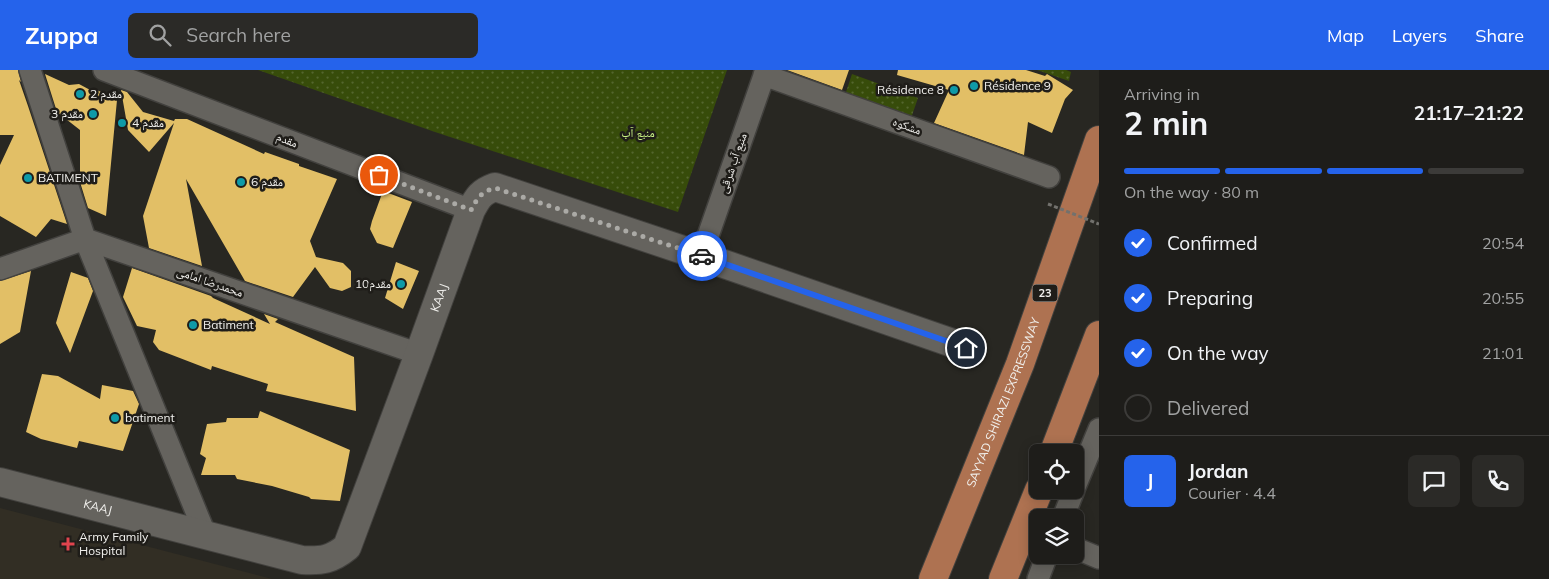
<!DOCTYPE html>
<meta charset="utf-8">
<style>
:root{--surface:#1e1d1a;--page:#2b2a27;--text:#f1f3f6;--muted:#a1a2a2;--line:#3c3b39;--accent:#2563eb}
body{margin:0;font-family:Mulish,"Noto Naskh Arabic",sans-serif;background:var(--page);color:var(--text);height:100vh;display:flex;flex-direction:column;font-size:19px;white-space:nowrap}
*{box-sizing:border-box;margin:0}
p{font-size:16px;color:var(--muted)}
.icon{flex:none;width:28px;height:28px;fill:none;stroke:currentColor;stroke-width:2;stroke-linecap:round;stroke-linejoin:round}
.map{position:relative;flex:1;overflow:hidden}
.panel{display:flex;flex-direction:column;background:var(--surface);width:450px}
.panel>*{flex:none}
.tools{position:absolute;left:1029px;top:374px;display:grid;gap:10px}
.tools a{display:grid;place-items:center;width:55px;height:55px;border-radius:8px;background:var(--surface);box-shadow:0 2px 12px #0003,0 0 0 1px var(--line);font-size:25px}
.pin{position:absolute;display:grid;place-items:center;width:42px;height:42px;color:#fff;margin:-21px;border:2px solid #fff;border-radius:50%;box-shadow:0 1px 5px #0007}
.courier{position:absolute;display:grid;place-items:center;width:50px;height:50px;margin:-25px;border:4px solid #2563eb;border-radius:50%;background:#fff;color:#222;box-shadow:0 1px 6px #0007}
.overview em{font-style:normal;font-weight:700}
.overview div{display:flex;flex-direction:column-reverse}
.overview{display:flex;align-items:center;justify-content:space-between;height:85px;padding:0 25px}
h1{font-size:32px;font-weight:700;line-height:38px}
.bar{display:grid;grid-template-columns:repeat(4,1fr);gap:8px 5px;align-content:center;height:60px;padding:0 25px}
.bar i{height:6px;border-radius:4px;background:var(--line)}
.bar .on{background:var(--accent)}
.bar p{grid-column:span 4}
.line{display:flex;align-items:center;gap:12px;padding:0 25px;border-top:1px solid var(--line)}
.line div{flex:1}
.round{display:grid;place-items:center;flex:none;width:52px;height:52px;border-radius:8px;background:var(--page)}
ol{padding:0 25px;list-style:none}
li{display:flex;align-items:center;gap:15px;height:55px}
li p{margin-inline-start:auto}
li .icon{padding:5px;border-radius:50%;background:var(--accent);color:#fff;stroke-width:4}
li:last-child{color:var(--muted)}
li i{width:28px;height:28px;border:2px solid var(--line);border-radius:50%}
header{display:flex;align-items:center;gap:30px;box-sizing:border-box;height:70px;padding:0 25px;background:var(--accent);color:#fff}
header strong{font-size:24px}
nav{display:flex;gap:28px;margin-inline-start:auto;font-size:18px}
.search{width:350px;height:45px;background:var(--page);display:flex;align-items:center;gap:12px;box-sizing:border-box;padding:0 18px;border-radius:8px;color:var(--muted);font-size:19px}
main{display:flex;flex:1;min-height:0}
.map>svg:first-child{display:block}
.built{fill:#322e24}
.green{fill:url(#green-dots)}
.building{fill:#e2bf66}
.lines{fill:none;stroke-linecap:round;stroke-linejoin:round}
.minor-casing{stroke:#42413e;stroke-width:24}
.secondary-casing{stroke:#42413e;stroke-width:30}
.trunk-casing{stroke:#42413e;stroke-width:30}
.minor{stroke:#65635e;stroke-width:21}
.secondary{stroke:#65635e;stroke-width:28}
.trunk{stroke:#ae7251;stroke-width:28}
.path-bridge{stroke:#72716d;stroke-width:3;stroke-dasharray:4 2.5;stroke-linecap:butt}
.done{stroke:#abaaa6;stroke-width:5;stroke-dasharray:0 9}
.route{stroke:#2563eb;stroke-width:6}
.culture-dot{fill:#0f9aa8;stroke:#1f1d19;stroke-width:2}
.health-dot{fill:#e0444e;stroke:#1f1d19;stroke-width:2}
.labels{text-anchor:middle;stroke-width:5;stroke-linejoin:round;paint-order:stroke}
.shield{fill:#1f1d19;stroke:#b2b1ad;stroke-width:1}
.shield-label{font-size:11px;font-weight:bold;fill:#f1f0ed}
.poi-label{font-size:12px;fill:#f1f0ed;stroke:#1f1d19;text-anchor:start}
.street-label{font-size:12px;fill:#f1f0ed;stroke:#1f1d19}
.park-label{font-size:12px;fill:#c9f385;stroke:#1f1d19}
</style>
<header>
<strong>Zuppa</strong>
<div class="search"><svg class="icon" aria-label="search" viewBox="0 0 24 24"><circle cx="10" cy="10" r="6"/><path d="M15 15l6 6"/></svg>Search here</div>
<nav><a>Map</a><a>Layers</a><a>Share</a></nav>
</header>
<main>
<div class="map">
<svg width="1099" height="509" viewBox="0 0 1099 509">
<defs>
<pattern id="green-dots" width="8" height="8" patternUnits="userSpaceOnUse" patternTransform="scale(1.25)"><rect width="8" height="8" fill="#374c0a"/><path d="M2 2h.1M6 6h.1" fill="none" stroke="#54662e" stroke-width="1.8" stroke-linecap="round"/></pattern>
</defs>
<rect width="100%" height="100%" fill="#282722"/>
<path class="built" d="M0,438L272,509H0Z"/>
<path class="green" d="M258,0H727L678,142L435,62Z
M1037,0H1066L1071,2L1069,11Z
M852,4L918,28L910,51L844,28Z"/>
<path class="building" d="M0,0H18L21,12L19,10L28,36L67,154L51,149L36,167L0,146V95L14,65H0Z
M787,0H849L842,20Z
M898,0H1026L1045,6L1047,4L1073,20L1065,29L1052,63L1028,52L1024,85L934,53L949,20L897,5Z
M45,4L69,15L79,14L92,21L95,19L117,30L106,146L88,138L80,112V60L57,42Z
M121,20L127,22L143,42L174,51L175,49H187L264,84L265,82L299,94V96L337,109L310,171L316,187L343,193L351,201V217L342,221L330,218L315,197L293,227L245,211L186,109L202,196L149,178L143,146L174,53L149,82L128,60Z
M383,121L412,132L393,178L377,173L370,159L372,151Z
M396,192L419,201L403,239L385,228Z
M132,198L211,226L213,228L270,254L264,244L278,249L275,252L354,287L356,341L266,321L268,314L212,296L211,300L159,280L153,272L156,260L137,256L123,227Z
M31,201L20,262L0,274V211Z
M71,202L88,208L93,221L70,283L56,253Z
M42,304L58,306L100,329L102,315L133,321L139,334L123,381L79,371L77,378L41,369L26,362Z
M260,341L350,380L340,431L311,429L309,427L272,416L237,409L235,405H201L206,388L200,384L207,354L226,352L227,348H258Z"/>
<g class="lines">
<defs>
<path id="minor" d="M30,0L85,169L206,466
M104,0L471,140
M764,5L1049,107
M701,186L766,0
M0,199L85,169L419,284
M1075,417L1099,359
M1063,448L1074,420
M1075,478L1099,488
M1038,509L1047,485"/>
<g id="secondary">
<path id="s1" d="M0,412L302,490C322,491 331,490 347,477L419,284L471,140C478,127 481,122 495,117L701,186L967,278"/>
</g>
<g id="trunk">
<path d="M1054,382L1099,265"/>
<path id="s2" d="M933,509L1020,294L1099,70"/>
<path d="M1003,509L1039,420"/>
</g>
</defs>
<use href="#minor" class="minor-casing"/>
<use href="#secondary" class="secondary-casing"/>
<use href="#trunk" class="trunk-casing"/>
<use href="#minor" class="minor"/>
<use href="#secondary" class="secondary"/>
<use href="#trunk" class="trunk"/>
<path class="path-bridge" d="M1048,134L1099,154"/>
</g>
<g class="lines">
<path class="done" d="M379,105L471,140C478,127 481,122 495,118L702,186"/>
<path class="route" d="M702,186L966,278"/>
</g>
<g class="culture-dot">
<circle cx="974" cy="16" r="5"/>
<circle cx="954" cy="20" r="5"/>
<circle cx="80" cy="24" r="5"/>
<circle cx="93" cy="44" r="5"/>
<circle cx="122" cy="53" r="5"/>
<circle cx="28" cy="108" r="5"/>
<circle cx="241" cy="112" r="5"/>
<circle cx="401" cy="214" r="5"/>
<circle cx="193" cy="255" r="5"/>
<circle cx="115" cy="348" r="5"/>
</g>
<path class="health-dot" d="M65.5 466.5h5v5h5v5h-5v5h-5v-5h-5v-5h5z"/>
<g class="labels">
<rect class="shield" x="1032.5" y="214.5" width="25" height="17" rx="4"/>
<g class="shield-label">
<text x="1045" y="227">23</text>
</g>
<g class="poi-label">
<text x="984" y="20">Résidence 9</text>
<text x="944" y="24" text-anchor="end">Résidence 8</text>
<text x="90" y="28">مقدم 2</text>
<text x="83" y="48" text-anchor="end">3 مقدم</text>
<text x="132" y="57">4 مقدم</text>
<text x="38" y="112">BATIMENT</text>
<text x="251" y="116">6 مقدم</text>
<text x="391" y="218" text-anchor="end">10مقدم</text>
<text x="203" y="259">Batiment</text>
<text x="125" y="352">batiment</text>
<text x="79" y="471">Army Family<tspan x="79" dy="14">Hospital</tspan></text>
</g>
<g class="street-label">
<text transform="translate(907 56) rotate(20)" y="4">مشکوه</text>
<text transform="translate(287 70) rotate(21)" y="4">مقدم</text>
<text transform="translate(733 93) rotate(-71)" y="4">منبع آب شرقی</text>
<text transform="translate(210 212) rotate(19)" y="4">محمدرضا امامی</text>
<text dy="4" stroke="none"><textPath href="#s1" startOffset="626">KAAJ</textPath></text>
<text dy="4" stroke="none"><textPath href="#s2" startOffset="190">SAYYAD SHIRAZI EXPRESSWAY</textPath></text>
<text dy="4" stroke="none"><textPath href="#s1" startOffset="101">KAAJ</textPath></text>
</g>
<g class="park-label">
<text x="638" y="67">منبع آب</text>
</g>
</g>
</svg>
<div class="tools">
<a><svg class="icon" aria-label="locate" viewBox="0 0 24 24"><circle cx="12" cy="12" r="6"/><path d="M12 2v4M12 18v4M2 12h4M18 12h4"/></svg></a>
<a><svg class="icon" aria-label="layers" viewBox="0 0 24 24"><path d="M12 4l9 5-9 5-9-5zM3 14l9 5 9-5"/></svg></a>
</div>
<div class="pin" style="left:379px;top:105px;background:#ea580c"><svg class="icon" aria-label="bag" viewBox="0 0 24 24"><path d="M5 8h14l-1 12H6zM9 8a3 3 0 0 1 6 0"/></svg></div>
<div class="pin" style="left:966px;top:278px;background:#1f2937"><svg class="icon" aria-label="home" viewBox="0 0 24 24"><path d="M3 11l9-7 9 7M6 9v11h12V9"/></svg></div>
<div class="courier" style="left:702px;top:186px"><svg class="icon" aria-label="car" viewBox="0 0 24 24"><path d="M5 17H2v-5l4-1 3-4h7l3 4 3 1v5h-3M9 17h6M6 11h13"/><circle cx="7" cy="17" r="2"/><circle cx="17" cy="17" r="2"/></svg></div>
</div>
<section class="panel">
<div class="overview"><div><h1>2 min</h1><p>Arriving in</p></div><em>21:17–21:22</em></div>
<div class="bar"><i class="on"></i><i class="on"></i><i class="on"></i><i></i><p>On the way · 80 m</p></div>
<ol>
<li><svg class="icon" aria-label="check" viewBox="0 0 24 24"><path d="M5 12l5 5 9-10"/></svg>Confirmed<p>20:54</p></li>
<li><svg class="icon" aria-label="check" viewBox="0 0 24 24"><path d="M5 12l5 5 9-10"/></svg>Preparing<p>20:55</p></li>
<li><svg class="icon" aria-label="check" viewBox="0 0 24 24"><path d="M5 12l5 5 9-10"/></svg>On the way<p>21:01</p></li>
<li><i></i>Delivered</li>
</ol>
<div class="line" style="height:90px"><b class="round" style="background:var(--accent);color:#fff">J</b><div><b>Jordan</b><p>Courier · 4.4</p></div><a class="round"><svg class="icon" aria-label="chat" viewBox="0 0 24 24"><path d="M4 5h16v11H9l-5 4z"/></svg></a><a class="round"><svg class="icon" aria-label="phone" viewBox="0 0 24 24"><path d="M5 4h4l2 5-3 2q2 4 5 5l2-3 5 2v4C11 20 4 13 5 4z"/></svg></a></div>
</section>
</main>
